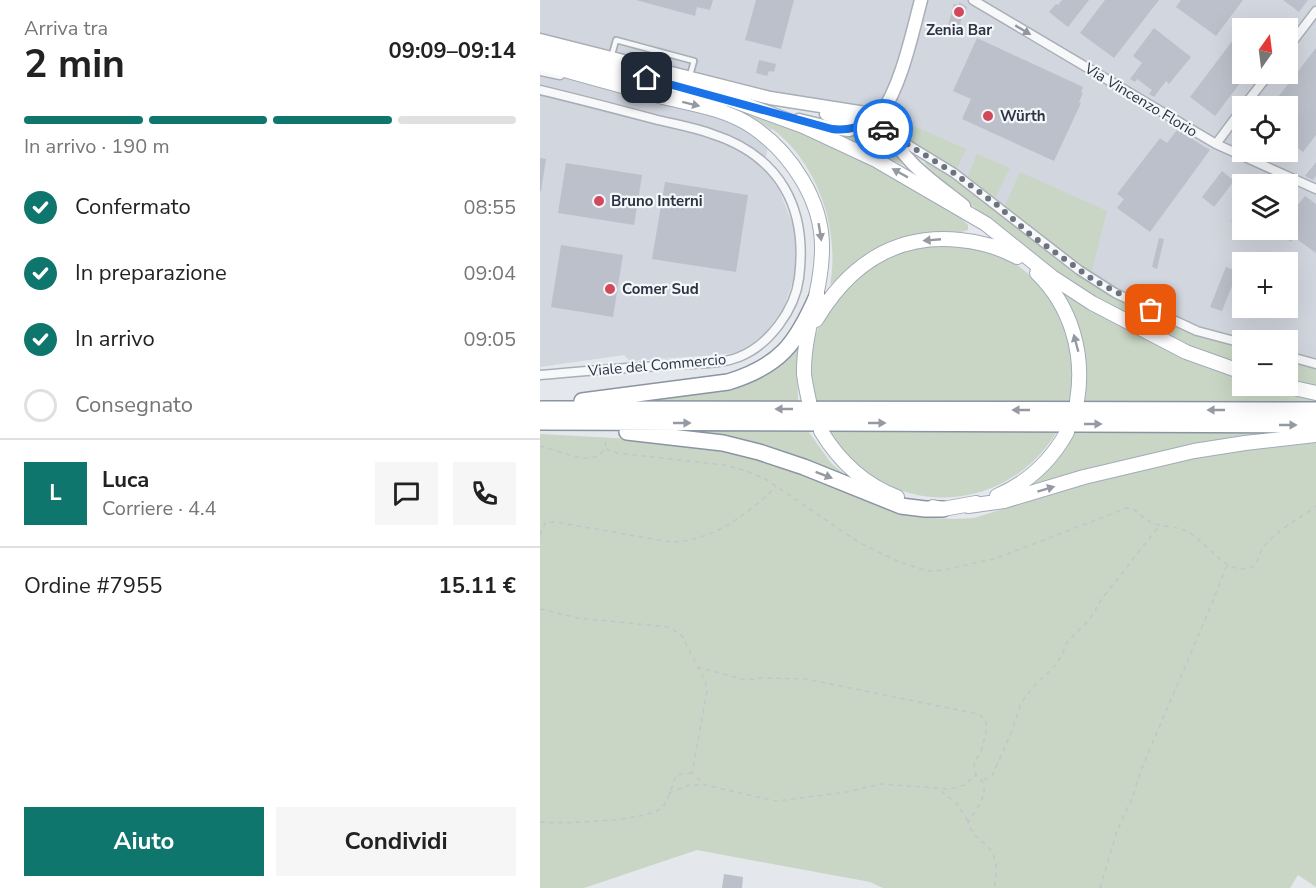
<!DOCTYPE html>
<html lang="it">
<meta charset="utf-8">
<style>
:root{--surface:#fff;--page:#f6f6f6;--text:#222;--muted:#767676;--line:#e0e0e0;--accent:#0f766e}
body{margin:0;font-family:"Nunito Sans",sans-serif;background:var(--page);color:var(--text);height:100vh;display:flex;flex-direction:column;font-size:22px;white-space:nowrap}
*{box-sizing:border-box;margin:0}
p{font-size:20px;color:var(--muted)}
.icon{flex:none;width:33px;height:33px;fill:none;stroke:currentColor;stroke-width:2;stroke-linecap:round;stroke-linejoin:round}
.map{position:relative;flex:1;overflow:hidden}
.panel{display:flex;flex-direction:column;background:var(--surface);width:540px}
.panel>*{flex:none}
.needle{width:39px;rotate:14deg}
.tools{position:absolute;left:692px;top:18px;display:grid;gap:12px}
.tools a{display:grid;place-items:center;width:66px;height:66px;border-radius:0px;background:var(--surface);box-shadow:0 6px 24px #0002;font-size:30px}
.pin{position:absolute;display:grid;place-items:center;width:51px;height:51px;color:#fff;margin:-26px;border-radius:12px;box-shadow:0 3px 9px #0006}
.courier{position:absolute;display:grid;place-items:center;width:60px;height:60px;margin:-30px;border:4px solid #1a73e8;border-radius:50%;background:#fff;color:#222;box-shadow:0 2px 8px #0007}
.summary em{font-style:normal;font-weight:700}
.summary div{display:flex;flex-direction:column-reverse}
.summary{display:flex;align-items:center;justify-content:space-between;height:102px;padding:0 24px}
h1{font-size:39px;font-weight:700;line-height:45px}
.bar{display:grid;grid-template-columns:repeat(4,1fr);gap:9px 6px;align-content:center;height:72px;padding:0 24px}
.bar i{height:8px;border-radius:4px;background:var(--line)}
.bar .current{background:var(--accent)}
.bar p{grid-column:span 4}
.line{display:flex;align-items:center;gap:15px;padding:0 24px;border-top:2px solid var(--line)}
.line div{flex:1}
.round{display:grid;place-items:center;flex:none;width:63px;height:63px;border-radius:0px;background:var(--page)}
ol{padding:0 24px;list-style:none}
li{display:flex;align-items:center;gap:18px;height:66px}
li p{margin-inline-start:auto}
li .icon{padding:6px;border-radius:50%;background:var(--accent);color:#fff;stroke-width:4}
li:last-child{color:var(--muted)}
li i{width:33px;height:33px;border:3px solid var(--line);border-radius:50%}
.action{display:flex;gap:12px;margin-top:auto;padding:12px 24px}
.action a{flex:1;height:69px;border-radius:0px;background:var(--accent);color:#fff;font-size:24px;font-weight:700;line-height:69px;text-align:center}
.action a+a{background:var(--page);color:var(--text)}
main{display:flex;flex:1;min-height:0}
.map>svg:first-child{display:block}
.built{fill:#d2d6de;fill-rule:evenodd}
.green{fill:#c9d6c5}
.building{fill:#bbc0ca}
.lines{fill:none;stroke-linecap:round;stroke-linejoin:round}
.lane-casing{stroke:#a9aeb7;stroke-width:8}
.street-casing{stroke:#a9aeb7;stroke-width:11}
.secondary-casing{stroke:#a9aeb7;stroke-width:15}
.primary-casing{stroke:#a3abb8;stroke-width:16}
.highway-casing{stroke:#8b94a3;stroke-width:18}
.path{stroke:#c2c5cb;stroke-width:1.5;stroke-dasharray:4.5 4.5;stroke-linecap:butt}
.lane{stroke:#f7f8fa;stroke-width:4.5}
.street{stroke:#f7f8fa;stroke-width:8}
.secondary{stroke:#fff;stroke-width:12}
.primary{stroke:#fff;stroke-width:14}
.highway{stroke:#fff;stroke-width:15}
.oneway{fill:#9196a0}
.oneway2{fill:#959aa2}
.done{stroke:#6c737f;stroke-width:6;stroke-dasharray:0 10.8}
.route{stroke:#1a73e8;stroke-width:8}
.poi-dot{fill:#d1495b;stroke:#f4f6f9;stroke-width:2}
.labels{text-anchor:middle;stroke-width:4.5;stroke-linejoin:round;paint-order:stroke}
.poi-label{font-size:15px;font-weight:bold;fill:#2b3445;stroke:#f4f6f9;text-anchor:start}
.street-label{font-size:15px;fill:#2b3445;stroke:#f4f6f9}
</style>
<main>
<section class="panel">
<div class="summary"><div><h1>2 min</h1><p>Arriva tra</p></div><em>09:09–09:14</em></div>
<div class="bar"><i class="current"></i><i class="current"></i><i class="current"></i><i></i><p>In arrivo · 190 m</p></div>
<ol>
<li><svg class="icon" aria-label="check" viewBox="0 0 24 24"><path d="M5 12l5 5 9-10"/></svg>Confermato<p>08:55</p></li>
<li><svg class="icon" aria-label="check" viewBox="0 0 24 24"><path d="M5 12l5 5 9-10"/></svg>In preparazione<p>09:04</p></li>
<li><svg class="icon" aria-label="check" viewBox="0 0 24 24"><path d="M5 12l5 5 9-10"/></svg>In arrivo<p>09:05</p></li>
<li><i></i>Consegnato</li>
</ol>
<div class="line" style="height:108px"><b class="round" style="background:var(--accent);color:#fff">L</b><div><b>Luca</b><p>Corriere · 4.4</p></div><a class="round"><svg class="icon" aria-label="chat" viewBox="0 0 24 24"><path d="M4 5h16v11H9l-5 4z"/></svg></a><a class="round"><svg class="icon" aria-label="phone" viewBox="0 0 24 24"><path d="M5 4h4l2 5-3 2q2 4 5 5l2-3 5 2v4C11 20 4 13 5 4z"/></svg></a></div>
<div class="line" style="height:78px"><div>Ordine #7955</div><b>15.11 €</b></div>
<div class="action"><a>Aiuto</a><a>Condividi</a></div>
</section>
<div class="map">
<svg width="776" height="888" viewBox="0 0 776 888">
<rect width="100%" height="100%" fill="#e4e7ec"/>
<path class="built" d="M0,0H776V366L747,359V340H702V346L582,300L563,291L503,248L438,195L389,159L333,110L238,94L224,168L239,190L255,230V275L244,307L228,330L213,344L200,352L177,355L90,361L84,355L0,367ZM702,28H747V74H702ZM702,106H747V152H702ZM702,184H747V230H702ZM702,262H747V308H702Z"/>
<path class="green" d="M133,91L192,106L253,129L327,160L411,210L424,221L428,225V230L421,232C361,233 334,243 290,285C300,231 279,166 235,131C206,109 167,101 133,91Z
M358,119L426,149L416,170L357,132Z
M338,134L348,141L363,165L302,136Z
M437,154L470,168L455,199L427,178Z
M389,159C406,172 424,184 441,198C486,234 530,274 582,300L702,346V368C659,351 617,334 576,312C507,273 447,218 387,166L385,163Z
M480,172L567,211L551,274L537,265L464,208Z
M420,245C435,248 451,250 464,257C516,285 542,346 529,403H277C267,375 269,339 286,313C291,306 298,299 304,292C318,277 332,264 352,256C374,246 396,246 420,245Z
M529,293L702,377V386H730L776,398V405L545,404C548,364 545,330 523,296Z
M261,342L257,361L258,402H94L190,386Z
M747,359L776,366V389L747,382Z
M131,430L268,431L291,463L302,472L298,476Z
M288,430H518C464,520 342,520 288,430Z
M535,430H770C678,441 585,454 497,486L495,482L511,466Z
M0,434L150,442L210,456L266,474L349,510L373,517L413,519L434,518L460,510L554,480L687,450L776,439V887L758,875L750,888H343L330,882L157,850L44,888H0Z"/>
<path class="building" d="M96,0H173L170,10L157,7L155,16Z
M216,0H254L241,49L205,40Z
M522,0H549L528,27L509,12L516,4L518,5Z
M565,0H619L574,58L540,33Z
M641,0H703L676,36L636,7Z
M743,0H768L759,12Z
M419,2L427,7L424,17L422,16L420,25L414,24V28L408,26L414,4L419,5Z
M614,28L651,57L629,84L626,81L614,97L609,94L612,90L597,79L595,82L590,79L602,63L593,56Z
M437,38L543,87L541,92L543,93L539,102L541,103L514,161L422,119L431,99L413,91Z
M693,40L702,48V74H707L675,116L650,97Z
M776,48V135L763,152L747,140V106H731Z
M219,60L236,64L234,72L229,71L227,76L216,73Z
M637,130L670,150L610,232L577,208L584,199L577,194L620,138L627,143Z
M0,158L6,159L1,191H0Z
M776,162V176L773,180L765,176Z
M26,163L102,175L94,225L18,213Z
M682,171L694,181L674,207L662,197Z
M125,182L208,195L196,272L112,259Z
M765,196L776,204V253L754,237L751,242L735,230H747V209L749,207L753,211Z
M702,206V229L691,221Z
M619,238L624,239L617,269L612,267Z
M21,245L83,255L73,317L11,307Z
M686,267L698,271L682,311L670,307Z
M184,874L203,877L202,888H182Z"/>
<g class="lines">
<defs>
<path id="lane" d="M71,58L76,40L154,61L150,75"/>
<path id="street" d="M433,0L676,144L776,189
M747,49L776,11
M0,71L20,75
M0,90C38,99 76,109 114,119C133,124 153,127 172,134C240,156 268,208 259,278C255,310 229,345 199,357C179,365 152,363 131,365C87,368 44,371 0,375
M704,106L729,74
M352,135L414,173L539,270L575,293L657,331L702,343
M676,144L702,109
M747,356L776,364"/>
<path id="secondary" d="M0,40L230,98L338,115
M286,114L337,129
M340,115C361,87 372,34 381,0
M259,120L292,128L309,130L316,128L317,122
M348,127C360,161 397,184 424,206"/>
<path id="primary" d="M0,50L192,100L263,126L336,160L446,224L512,277L552,303L646,352L702,372
M0,63C41,75 82,86 123,97C153,104 187,109 213,127C251,153 283,201 282,249C282,291 263,332 264,374C265,383 267,392 269,401
M497,273C531,306 545,354 537,401
M276,320C308,266 355,233 420,240C441,242 459,247 477,257
M745,386L776,393
M281,431C299,461 323,484 357,497
M457,496C487,483 511,461 527,432
M428,506L464,501L544,477L654,451L705,443L776,435
M393,507L403,509L436,503"/>
<path id="highway" d="M42,401L188,382C240,366 256,344 277,296
M0,409L776,410
M0,422L776,425
M87,432L183,443L219,452L264,467L361,506L385,509H403"/>
</defs>
<use href="#lane" class="lane-casing"/>
<use href="#street" class="street-casing"/>
<use href="#secondary" class="secondary-casing"/>
<use href="#primary" class="primary-casing"/>
<use href="#highway" class="highway-casing"/>
<path class="path" d="M0,446C20,450 64,474 66,440
M66,449L77,453L184,465L207,471L227,480L320,543L357,561L387,571L404,570L457,558L587,508C597,509 599,515 607,520C619,528 635,525 648,532C668,542 688,581 715,565C718,560 720,553 723,548C736,530 759,519 776,506
M0,535L5,523L15,522L131,542C173,541 206,515 236,487
M0,609L38,618L129,627L142,636L165,681L167,691L152,773L165,785L236,801L307,792L340,784L410,789L424,785L436,775
M157,667L206,680L220,678L266,679L438,714L445,719L447,727L442,749L434,764L436,775C454,788 438,807 428,822C433,836 436,836 446,845C458,856 457,873 454,888
M444,780L452,776L472,731L481,703L493,687L516,665L522,655L527,642L550,619L561,600L619,526
M401,791L417,804L428,821
M129,793L149,785H165
M0,822C23,824 103,821 120,809C129,802 132,785 136,775L151,773
M560,888L577,831L593,796L601,770L670,608L687,565"/>
<use href="#lane" class="lane"/>
<use href="#street" class="street"/>
<use href="#secondary" class="secondary"/>
<use href="#primary" class="primary"/>
<use href="#highway" class="highway"/>
</g>
<defs><path id="oneway-solid" d="M-6-.8H1V-3.2L6.5 0L1 3.2V.8H-6Z" transform="scale(1.5)"/></defs>
<use class="oneway" href="#oneway-solid" transform="translate(483 30) rotate(31)"/>
<g class="oneway2">
<use href="#oneway-solid" transform="translate(151 104) rotate(14)"/>
<use href="#oneway-solid" transform="translate(360 173) rotate(-151)"/>
<use href="#oneway-solid" transform="translate(280 232) rotate(81)"/>
<use href="#oneway-solid" transform="translate(392 240) rotate(175)"/>
<use href="#oneway-solid" transform="translate(536 343) rotate(-105)"/>
<use href="#oneway-solid" transform="translate(244 409) rotate(-180)"/>
<use href="#oneway-solid" transform="translate(481 410) rotate(-180)"/>
<use href="#oneway-solid" transform="translate(676 410) rotate(-180)"/>
<use href="#oneway-solid" transform="translate(142 423)"/>
<use href="#oneway-solid" transform="translate(337 423)"/>
<use href="#oneway-solid" transform="translate(553 424)"/>
<use href="#oneway-solid" transform="translate(748 425)"/>
<use href="#oneway-solid" transform="translate(284 475) rotate(21)"/>
<use href="#oneway-solid" transform="translate(506 489) rotate(-17)"/>
</g>
<g class="lines">
<path class="done" d="M343,129L348,127L351,134L414,173L457,205L491,235L555,281L611,310"/>
<path class="route" d="M107,78L292,129C309,131 320,127 335,118L334,126L337,129H343"/>
</g>
<g class="poi-dot">
<circle cx="419" cy="12" r="6"/>
<circle cx="448" cy="116" r="6"/>
<circle cx="59" cy="201" r="6"/>
<circle cx="70" cy="289" r="6"/>
</g>
<g class="labels">
<g class="poi-label">
<text x="419" y="35" text-anchor="middle">Zenia Bar</text>
<text x="460" y="121">Würth</text>
<text x="71" y="206">Bruno Interni</text>
<text x="82" y="294">Comer Sud</text>
</g>
<g class="street-label">
<text transform="translate(601 100) rotate(31)" y="5">Via Vincenzo Florio</text>
<text transform="translate(117 365) rotate(-5)" y="5">Viale del Commercio</text>
</g>
</g>
</svg>
<div class="tools">
<a><svg class="needle" viewBox="-14 -14 28 28"><path d="M0-13l5 13h-10z" fill="#e53935"/><path d="M0 13l5-13h-10z" fill="#767676"/></svg></a>
<a><svg class="icon" aria-label="locate" viewBox="0 0 24 24"><circle cx="12" cy="12" r="6"/><path d="M12 2v4M12 18v4M2 12h4M18 12h4"/></svg></a>
<a><svg class="icon" aria-label="layers" viewBox="0 0 24 24"><path d="M12 4l9 5-9 5-9-5zM3 14l9 5 9-5"/></svg></a>
<a>+</a>
<a>−</a>
</div>
<div class="pin" style="left:611px;top:310px;background:#ea580c"><svg class="icon" aria-label="bag" viewBox="0 0 24 24"><path d="M5 8h14l-1 12H6zM9 8a3 3 0 0 1 6 0"/></svg></div>
<div class="pin" style="left:107px;top:78px;background:#1f2937"><svg class="icon" aria-label="home" viewBox="0 0 24 24"><path d="M3 11l9-7 9 7M6 9v11h12V9"/></svg></div>
<div class="courier" style="left:343px;top:129px"><svg class="icon" aria-label="car" viewBox="0 0 24 24"><path d="M5 17H2v-5l4-1 3-4h7l3 4 3 1v5h-3M9 17h6M6 11h13"/><circle cx="7" cy="17" r="2"/><circle cx="17" cy="17" r="2"/></svg></div>
</div>
</main>
